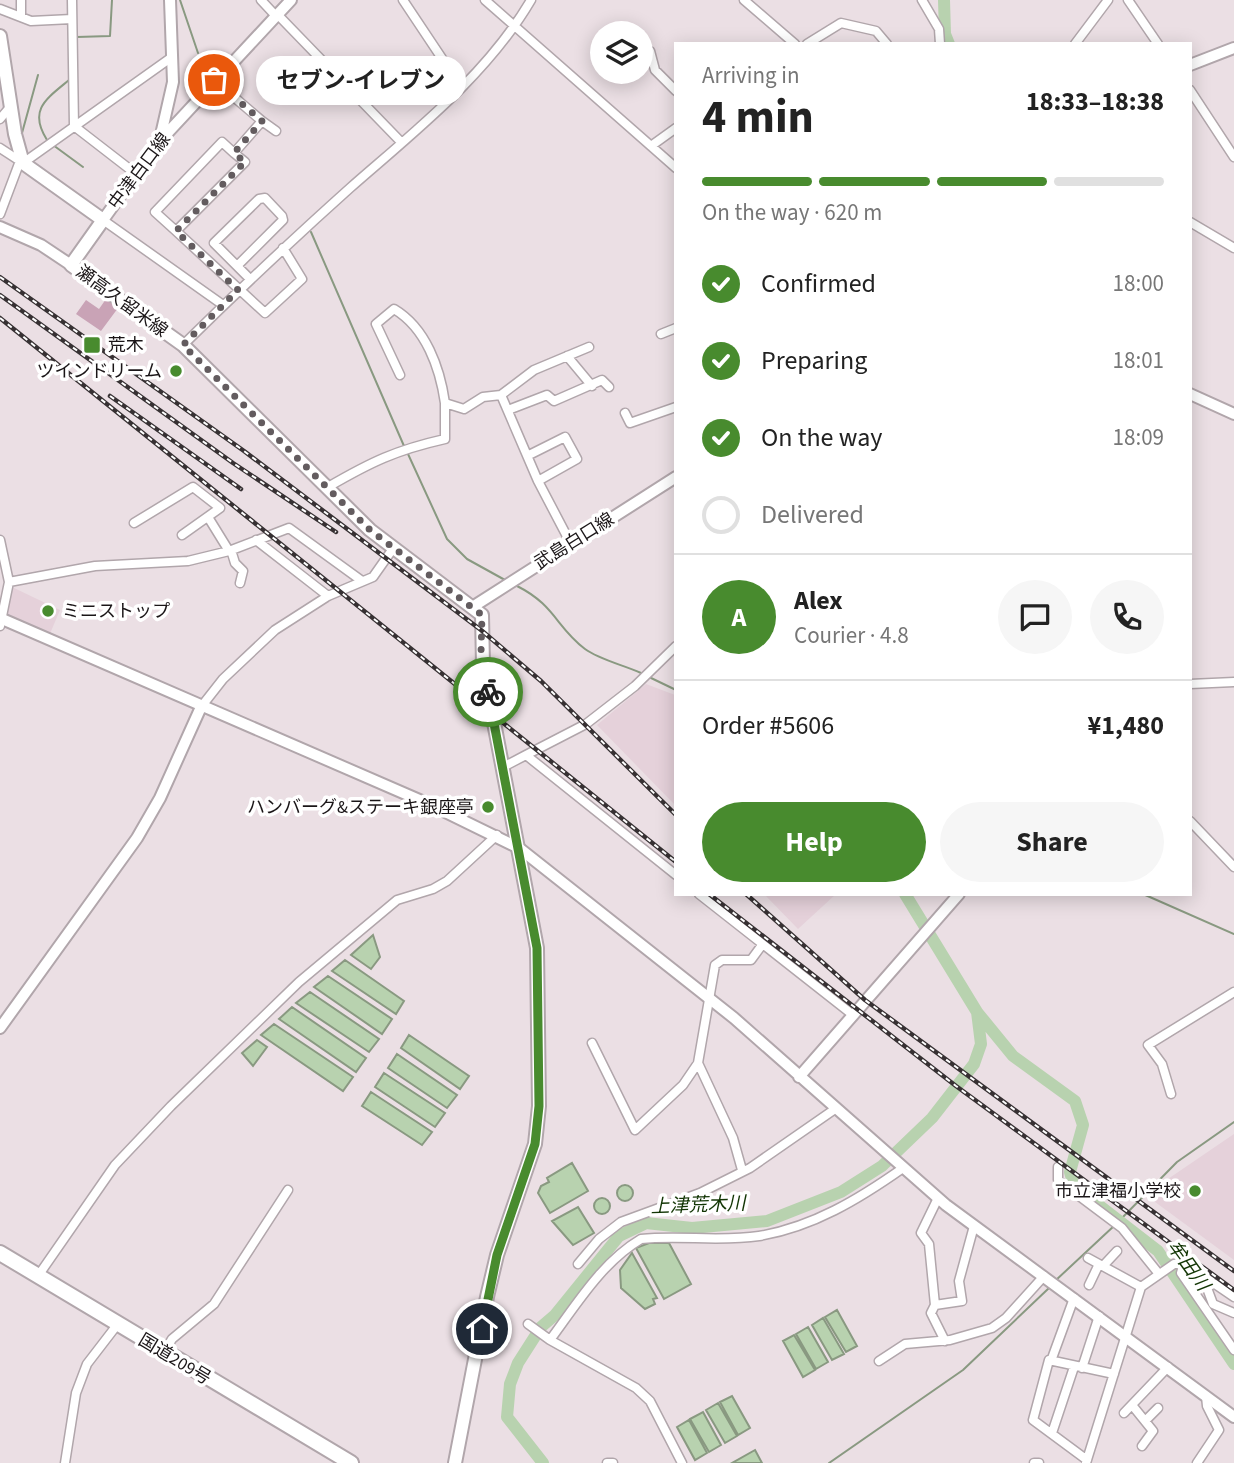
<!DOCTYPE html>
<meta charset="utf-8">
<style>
:root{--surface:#fff;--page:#f6f6f6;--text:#222;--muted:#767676;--line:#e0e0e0;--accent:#488b2e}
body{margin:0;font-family:"Source Sans 3","Noto Sans JP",sans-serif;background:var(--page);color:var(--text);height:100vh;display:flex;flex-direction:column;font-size:26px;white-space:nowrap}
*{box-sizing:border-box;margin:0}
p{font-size:23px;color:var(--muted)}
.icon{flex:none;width:38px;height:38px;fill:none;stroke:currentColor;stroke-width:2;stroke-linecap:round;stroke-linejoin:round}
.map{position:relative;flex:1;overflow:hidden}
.details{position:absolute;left:674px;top:42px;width:518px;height:854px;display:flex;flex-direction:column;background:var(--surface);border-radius:0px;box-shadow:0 4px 18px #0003}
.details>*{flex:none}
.buttons{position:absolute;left:590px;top:21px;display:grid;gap:14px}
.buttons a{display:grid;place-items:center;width:63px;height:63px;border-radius:50%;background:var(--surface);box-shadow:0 4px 18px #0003;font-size:35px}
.pin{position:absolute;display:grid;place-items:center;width:60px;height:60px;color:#fff;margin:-30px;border:4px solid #fff;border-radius:50%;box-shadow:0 2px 7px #0007}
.courier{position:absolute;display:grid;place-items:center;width:70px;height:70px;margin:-35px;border:5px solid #488b2e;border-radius:50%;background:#fff;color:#222;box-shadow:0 2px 9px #0007}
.bubble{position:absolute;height:49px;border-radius:24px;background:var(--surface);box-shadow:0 4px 18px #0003;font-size:23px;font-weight:700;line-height:49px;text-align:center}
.overview em{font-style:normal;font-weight:700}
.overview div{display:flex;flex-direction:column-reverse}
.overview{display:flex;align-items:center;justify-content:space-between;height:119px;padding:0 28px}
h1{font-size:46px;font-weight:700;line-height:52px}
.bar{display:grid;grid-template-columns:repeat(4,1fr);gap:10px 7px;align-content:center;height:84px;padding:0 28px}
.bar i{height:9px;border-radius:5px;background:var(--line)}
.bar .active{background:var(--accent)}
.bar p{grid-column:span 4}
.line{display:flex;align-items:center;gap:18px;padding:0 28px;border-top:2px solid var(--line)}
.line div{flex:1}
.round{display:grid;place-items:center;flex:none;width:74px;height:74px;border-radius:37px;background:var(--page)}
ol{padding:0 28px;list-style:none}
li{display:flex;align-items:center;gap:21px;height:77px}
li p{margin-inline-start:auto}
li .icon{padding:7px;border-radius:50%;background:var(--accent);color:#fff;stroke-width:4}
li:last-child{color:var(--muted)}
li i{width:38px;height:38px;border:4px solid var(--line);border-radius:50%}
.cta{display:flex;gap:14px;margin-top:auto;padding:14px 28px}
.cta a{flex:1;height:80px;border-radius:42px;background:var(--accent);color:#fff;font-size:28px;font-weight:700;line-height:80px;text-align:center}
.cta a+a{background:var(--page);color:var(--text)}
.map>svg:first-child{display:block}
.built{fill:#e5d1da}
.green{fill:#c9a3b6}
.water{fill:#b8d2af;stroke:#899981;stroke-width:2}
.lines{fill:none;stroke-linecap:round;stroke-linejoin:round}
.stream{stroke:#899981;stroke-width:2}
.river{stroke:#b8d2af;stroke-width:12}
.street-casing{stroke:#b1a6ab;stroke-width:11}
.secondary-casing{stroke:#b1a6ab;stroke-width:14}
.primary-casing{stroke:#b1a6ab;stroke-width:16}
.highway-casing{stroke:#b1a6ab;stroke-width:18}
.street{stroke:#fff;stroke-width:8}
.secondary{stroke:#fff;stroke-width:10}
.primary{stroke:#fff;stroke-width:12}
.highway{stroke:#fff;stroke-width:14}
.rail-casing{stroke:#373133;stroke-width:4.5}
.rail{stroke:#fff;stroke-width:2;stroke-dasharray:5;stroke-linecap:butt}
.done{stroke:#635c5f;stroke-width:7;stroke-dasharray:0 12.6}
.route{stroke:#488b2e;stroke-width:9}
.poi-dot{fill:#488b2e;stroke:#fff;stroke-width:2.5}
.labels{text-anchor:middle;stroke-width:7;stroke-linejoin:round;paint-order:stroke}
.street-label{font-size:18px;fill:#1a1517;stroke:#fff}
.poi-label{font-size:18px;fill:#1a1517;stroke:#fff;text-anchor:end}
.water-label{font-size:19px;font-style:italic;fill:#123504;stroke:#fff}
</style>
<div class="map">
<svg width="1234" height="1463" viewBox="0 0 1234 1463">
<rect width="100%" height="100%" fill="#ebdfe4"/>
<path class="built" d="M12,587L60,610L49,636L6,616Z
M646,684L675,695V805L597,725Z
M764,894H836L798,929Z
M1234,1134V1260L1151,1199L1162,1183Z"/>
<path class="green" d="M106,299L118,308L101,331L76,314L86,300L99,309Z"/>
<path class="water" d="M373,935L380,957L371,969L351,955Z
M345,960L404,1001L396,1014L332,971Z
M328,976L392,1019L382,1034L314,987Z
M310,992L379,1039L369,1052L296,1003Z
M292,1007L366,1058L356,1072L279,1019Z
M274,1024L353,1077L343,1091L261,1035Z
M409,1035L469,1076L460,1089L401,1048Z
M257,1040L267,1047L253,1066L242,1053Z
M397,1054L457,1095L447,1108L388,1068Z
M384,1073L445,1113L435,1127L375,1087Z
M371,1092L432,1132L422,1145L362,1106Z
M572,1163L588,1191L550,1213L538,1193L541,1186L549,1182L547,1178Z
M617 1193a8 8 0 1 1 16 0a8 8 0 1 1-16 0Z
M594 1206a8 8 0 1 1 16 0a8 8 0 1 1-16 0Z
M578,1207L594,1233L573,1245L552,1221Z
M649,1243H669L691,1284L664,1299L636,1248Z
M632,1253L657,1298L653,1299L655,1304L645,1309L621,1288L620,1270Z
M837,1310L857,1346L846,1352L825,1317Z
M823,1318L844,1354L832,1360L812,1325Z
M808,1327L828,1362L816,1369L796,1334Z
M794,1335L815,1370L803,1377L783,1341Z
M732,1396L750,1428L738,1435L720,1402Z
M718,1403L737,1436L725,1443L706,1410Z
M703,1412L721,1445L709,1452L690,1419Z
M689,1420L707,1453L695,1460L677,1427Z
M755,1450L762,1463H732Z"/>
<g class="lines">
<path class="stream" d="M180,0L198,53
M77,73V37L110,36L112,0
M22,133L38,75
M47,140C28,110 46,99 69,80
M53,145L83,167
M311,232L404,446
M408,454L447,539L467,559L505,580
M517,586C555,605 556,627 585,649C600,660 624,665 641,673
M649,677L676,690
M1143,894L1234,934
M1119,1221L1177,1162L1234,1122
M1055,1281L1115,1225
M829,1463L963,1370L1049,1288"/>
<path class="river" d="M944,0L945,34L949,44
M977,1012L1013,1056L1075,1101L1083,1125L1070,1172L1074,1186L1158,1251L1234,1364
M543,1463L507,1417L510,1384L518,1363L541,1327L555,1315L619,1236L646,1223L692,1228L767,1221L841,1192L882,1166L932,1118L974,1064L981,1044L977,1012L905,894"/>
<defs>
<path id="street" d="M21,0V16
M72,0L74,126
M261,0L275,15
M403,0L461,87
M485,0L676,168
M744,0L795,44
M922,0L939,29L940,44
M1128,0L1158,44
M0,9L31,21L72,19
M277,14L401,142
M807,44L841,23L876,31L887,44
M1075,44L1108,0
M640,48L650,51L655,70L676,91
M214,80L262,121L234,153L245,162L176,231L265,313L302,279L283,248
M1190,90L1234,157
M0,119L11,106
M262,121L276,131
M74,126L136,174
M651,146L676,128
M0,148L23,163L172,57
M0,214L20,161
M103,220L223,305
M1190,222L1234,248
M176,231L155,212L222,142L234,153
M237,266L283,220L282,216L265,198L259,199L214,243L250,279
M661,334L676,328
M183,345C238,291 293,239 350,188C415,131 487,75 531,0
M567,356L592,386
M400,375L376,324L394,309C426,328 440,368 445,403
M501,395L538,481L571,544
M508,410L547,395L554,401L602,380L609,387
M625,413L630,423L676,407
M529,455L565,437L577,459L538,481
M328,487C371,462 396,450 445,439V403L464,409L483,397L501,395L534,370L589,347
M208,517L229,551
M134,523L193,487L220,508L182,535
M0,540L9,582L0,626
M256,540L328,596
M231,550L235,563L243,571L240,583
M9,582L95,566L188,561L229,551L289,528L362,581
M1190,684L1234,682
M201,707L223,679L275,630L328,596L373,577L392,550
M526,755L586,724L635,686L676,646
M503,767L526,755L676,875
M1190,821L1234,867
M699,894L853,1015
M592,1043L635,1130L683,1085L698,1063
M1171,1094L1162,1064L1148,1045L1234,992
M1058,1167V1180L1122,1228L1159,1274
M742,1170L733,1138L698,1063L715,965L722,960H751L762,945
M938,1198L921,1233L929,1244L935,1305L931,1313L945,1341
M1088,1258L1141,1287
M1184,1263L1181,1273L1234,1350
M578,1264L599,1239L621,1222L700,1193L750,1168L835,1109
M1103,1266L1117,1251
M38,1276L115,1165L171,1106L299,982L397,900L433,889L447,881L497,835
M1211,1281L1207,1288L1213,1304L1234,1313
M1089,1285L1099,1264
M935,1305L962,1301L959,1281L974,1226
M528,1324L550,1340
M165,1351L172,1339L214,1304L288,1190
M879,1361L905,1344L950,1340L992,1328L1006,1318L1044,1276
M1051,1361L1074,1298
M1082,1368L1099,1316
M1132,1405L1153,1431L1142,1446
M1124,1413L1168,1367
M1145,1421L1158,1408
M1052,1433L1074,1367
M1087,1460L1033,1420L1049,1360L1114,1374
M65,1463L76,1393L87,1364L117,1325
M607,1463H613
M682,1463L650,1401L636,1388L550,1340C576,1305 602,1262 641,1239C680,1235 720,1242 759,1236C813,1227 859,1199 903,1168
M1034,1463H1039
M1086,1463L1141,1287L1174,1264L1184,1263L1234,1297
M1197,1463L1219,1430L1207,1406L1206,1396"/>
<path id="secondary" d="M1190,65L1234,48
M160,139L173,82L170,0
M103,220L159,142L291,0
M0,227L41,245L71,265
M1190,394L1234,414
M474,606L676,477
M0,618L431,805L519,848L734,1018L946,1205L1234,1417
M0,1028L137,838L160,798L201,707
M799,1077L959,894"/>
<path id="primary" d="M0,36L15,134L23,163L103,220L71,265L183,345L370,530L482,615L483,665L537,948L539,1106L535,1144L497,1255L487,1297L455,1463"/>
<path id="highway" d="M0,1253L351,1463"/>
</defs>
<use href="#street" class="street-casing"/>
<use href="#secondary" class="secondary-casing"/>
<use href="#primary" class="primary-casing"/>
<use href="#highway" class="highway-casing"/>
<use href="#street" class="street"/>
<use href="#secondary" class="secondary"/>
<use href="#primary" class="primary"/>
<use href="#highway" class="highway"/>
<defs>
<path id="rail" d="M0,277L244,451L481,630L541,681L676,815
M0,295L233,463L336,532
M0,318L676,862
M110,396L241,489
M709,894L956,1086L1234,1290
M746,894L865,1000L1234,1271"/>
</defs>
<use href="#rail" class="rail-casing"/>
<use href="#rail" class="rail"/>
</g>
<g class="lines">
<path class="done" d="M214,80L262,121L234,153L245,162L176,231L238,290L183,345L370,530L482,615L481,653L488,692"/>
<path class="route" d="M482,1329L497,1255L535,1144L539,1106L537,948L488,692"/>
</g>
<g class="poi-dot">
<rect x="83" y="336" width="18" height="18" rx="3.5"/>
<circle cx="176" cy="371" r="7"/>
<circle cx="48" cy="611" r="7"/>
<circle cx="488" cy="807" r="7"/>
<circle cx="1195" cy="1191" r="7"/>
</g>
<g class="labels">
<g class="street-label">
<text transform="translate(139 171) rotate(-53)" y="6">中津白口線</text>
<text transform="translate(122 301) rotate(36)" y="6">瀬高久留米線</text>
<text transform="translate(574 541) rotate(-32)" y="6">武島白口線</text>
<text transform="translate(175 1359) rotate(31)" y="6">国道209号</text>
</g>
<g class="poi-label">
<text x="108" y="351" text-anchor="start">荒木</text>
<text x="162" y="377">ツインドリーム</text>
<text x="62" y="617" text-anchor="start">ミニストップ</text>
<text x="474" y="813">ハンバーグ&amp;ステーキ銀座亭</text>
<text x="1181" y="1197">市立津福小学校</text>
</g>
<g class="water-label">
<text transform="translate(698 1204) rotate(-2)" y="7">上津荒木川</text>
<text transform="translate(1189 1265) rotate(54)" y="7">牟田川</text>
</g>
</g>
</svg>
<div class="buttons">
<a><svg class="icon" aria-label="layers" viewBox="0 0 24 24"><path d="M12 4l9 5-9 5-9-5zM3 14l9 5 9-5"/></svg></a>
</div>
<div class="pin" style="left:214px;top:80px;background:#ea580c"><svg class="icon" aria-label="bag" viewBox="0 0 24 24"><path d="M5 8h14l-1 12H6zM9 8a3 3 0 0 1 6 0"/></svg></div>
<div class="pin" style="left:482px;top:1329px;background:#1f2937"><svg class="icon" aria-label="home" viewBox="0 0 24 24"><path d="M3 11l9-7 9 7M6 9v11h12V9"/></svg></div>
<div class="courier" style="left:488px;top:692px"><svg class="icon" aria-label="bike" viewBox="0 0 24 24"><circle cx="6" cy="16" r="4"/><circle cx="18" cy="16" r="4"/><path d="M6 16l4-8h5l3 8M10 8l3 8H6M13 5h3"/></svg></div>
<div class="bubble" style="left:256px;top:56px;width:210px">セブン-イレブン</div>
<section class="details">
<div class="overview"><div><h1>4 min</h1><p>Arriving in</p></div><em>18:33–18:38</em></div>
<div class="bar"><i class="active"></i><i class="active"></i><i class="active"></i><i></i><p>On the way · 620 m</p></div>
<ol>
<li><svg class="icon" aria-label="check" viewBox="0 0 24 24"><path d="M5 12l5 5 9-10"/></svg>Confirmed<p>18:00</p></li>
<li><svg class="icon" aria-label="check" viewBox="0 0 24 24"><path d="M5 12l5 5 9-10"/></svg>Preparing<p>18:01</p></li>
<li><svg class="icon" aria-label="check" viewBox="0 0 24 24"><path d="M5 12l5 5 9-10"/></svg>On the way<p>18:09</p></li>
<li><i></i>Delivered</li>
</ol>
<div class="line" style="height:126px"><b class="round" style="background:var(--accent);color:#fff">A</b><div><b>Alex</b><p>Courier · 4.8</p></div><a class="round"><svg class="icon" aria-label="chat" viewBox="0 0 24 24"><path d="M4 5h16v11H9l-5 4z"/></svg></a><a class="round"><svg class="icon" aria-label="phone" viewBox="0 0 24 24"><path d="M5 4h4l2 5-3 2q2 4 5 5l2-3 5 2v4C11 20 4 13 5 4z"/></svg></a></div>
<div class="line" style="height:91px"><div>Order #5606</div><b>¥1,480</b></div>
<div class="cta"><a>Help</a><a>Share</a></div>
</section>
</div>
